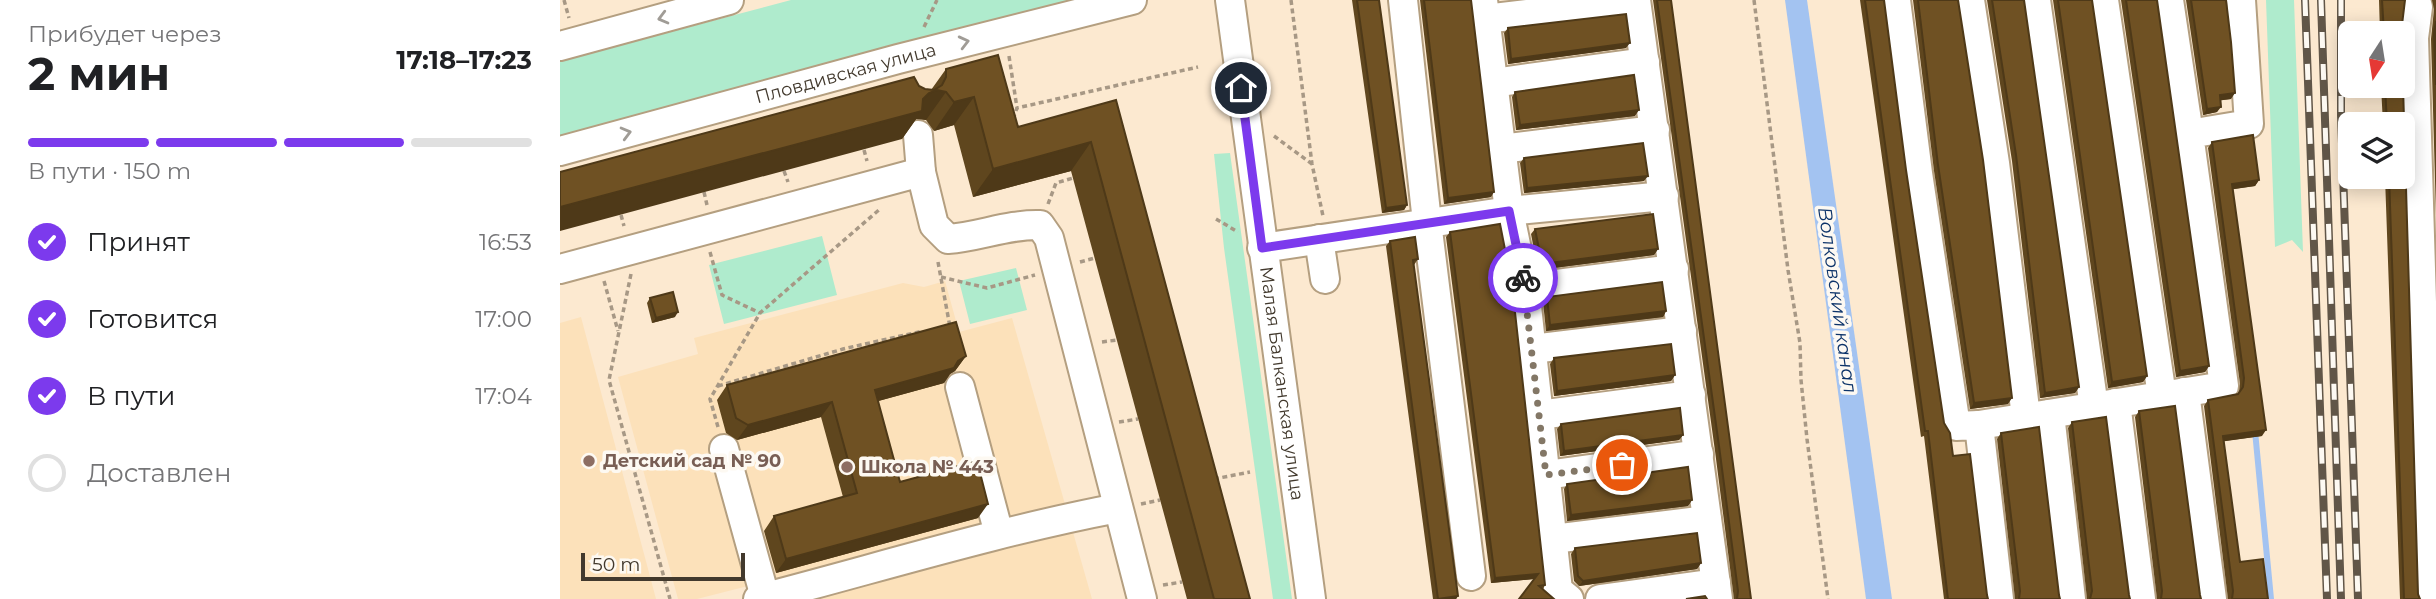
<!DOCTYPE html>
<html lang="ru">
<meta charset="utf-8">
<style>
:root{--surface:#fff;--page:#f2f2f2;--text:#202124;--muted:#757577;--line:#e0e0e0;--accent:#7c3aed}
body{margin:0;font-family:Montserrat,sans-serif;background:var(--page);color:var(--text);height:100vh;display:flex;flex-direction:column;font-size:26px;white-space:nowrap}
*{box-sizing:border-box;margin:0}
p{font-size:23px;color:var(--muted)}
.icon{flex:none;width:38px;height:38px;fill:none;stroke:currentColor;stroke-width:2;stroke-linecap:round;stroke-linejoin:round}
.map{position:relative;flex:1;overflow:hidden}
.panel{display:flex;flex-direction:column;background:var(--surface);width:560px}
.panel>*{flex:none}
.needle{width:46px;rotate:192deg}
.tools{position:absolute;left:1778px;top:21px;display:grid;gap:14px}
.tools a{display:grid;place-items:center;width:77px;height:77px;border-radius:10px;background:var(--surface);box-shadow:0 4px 18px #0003;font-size:35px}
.scale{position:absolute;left:21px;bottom:18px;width:164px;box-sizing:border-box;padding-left:7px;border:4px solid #42392d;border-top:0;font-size:19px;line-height:24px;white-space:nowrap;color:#42392d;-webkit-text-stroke:5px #fdf9f2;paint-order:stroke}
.pin{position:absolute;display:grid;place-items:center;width:60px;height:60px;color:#fff;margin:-30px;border:4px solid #fff;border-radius:50%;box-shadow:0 2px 7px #0007}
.courier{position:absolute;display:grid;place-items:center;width:70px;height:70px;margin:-35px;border:5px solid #7c3aed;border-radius:50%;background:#fff;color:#222;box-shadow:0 2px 9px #0007}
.summary em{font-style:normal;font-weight:700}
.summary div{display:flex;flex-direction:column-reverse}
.summary{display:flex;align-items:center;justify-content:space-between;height:119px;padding:0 28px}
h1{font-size:46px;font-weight:700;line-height:52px}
.bar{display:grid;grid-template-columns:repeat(4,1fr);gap:10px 7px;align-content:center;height:84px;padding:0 28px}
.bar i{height:9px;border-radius:5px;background:var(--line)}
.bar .active{background:var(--accent)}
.bar p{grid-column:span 4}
ol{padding:0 28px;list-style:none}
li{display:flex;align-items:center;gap:21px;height:77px}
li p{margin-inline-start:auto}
li .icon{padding:7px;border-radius:50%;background:var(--accent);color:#fff;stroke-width:4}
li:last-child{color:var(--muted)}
li i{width:38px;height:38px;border:4px solid var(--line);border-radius:50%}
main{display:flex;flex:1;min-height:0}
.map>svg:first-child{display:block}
.built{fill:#fce1ba}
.green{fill:#afebcd}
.water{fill:#a3c3f1}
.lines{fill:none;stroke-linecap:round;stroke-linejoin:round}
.stream{stroke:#a3c3f1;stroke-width:6}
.minor-casing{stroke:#b49f80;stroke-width:32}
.path{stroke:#a79885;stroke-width:3.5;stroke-dasharray:5 3.5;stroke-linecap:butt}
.minor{stroke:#fff;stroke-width:28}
.rail-casing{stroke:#615648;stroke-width:8}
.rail{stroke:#fdf9f2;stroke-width:5;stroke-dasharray:16;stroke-linecap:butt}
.wall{fill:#5f461e}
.shaded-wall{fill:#4e3918}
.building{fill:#6f5123;stroke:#4e3918;stroke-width:2}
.oneway{stroke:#a09c96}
.done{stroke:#837766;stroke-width:7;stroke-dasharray:0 12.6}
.route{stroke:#7c3aed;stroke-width:9}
.education-dot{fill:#8d6e63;stroke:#fdf9f2;stroke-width:2.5}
.labels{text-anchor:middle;stroke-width:7;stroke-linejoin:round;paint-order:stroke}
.street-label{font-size:18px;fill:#42392d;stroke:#fdf9f2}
.education-label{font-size:18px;font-weight:bold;fill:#785e54;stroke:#fdf9f2;text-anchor:start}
.water-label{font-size:19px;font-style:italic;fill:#0c3369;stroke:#fdf9f2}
</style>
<main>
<section class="panel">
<div class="summary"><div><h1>2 мин</h1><p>Прибудет через</p></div><em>17:18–17:23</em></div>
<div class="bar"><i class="active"></i><i class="active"></i><i class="active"></i><i></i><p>В пути · 150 m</p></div>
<ol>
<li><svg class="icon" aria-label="check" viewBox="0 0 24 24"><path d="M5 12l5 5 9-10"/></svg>Принят<p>16:53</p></li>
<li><svg class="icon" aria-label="check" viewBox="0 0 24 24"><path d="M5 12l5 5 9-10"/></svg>Готовится<p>17:00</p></li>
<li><svg class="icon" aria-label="check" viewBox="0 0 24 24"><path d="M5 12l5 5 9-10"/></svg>В пути<p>17:04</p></li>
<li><i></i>Доставлен</li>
</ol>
</section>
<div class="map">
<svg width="1876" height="599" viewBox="0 0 1876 599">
<rect width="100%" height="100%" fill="#fce9d0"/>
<path class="built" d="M385,281L399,332L452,318L532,599H192L188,586L137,599H118L58,377L138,354L134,338L343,283L364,287Z
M21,317L96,599H0V323Z"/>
<path class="green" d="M231,0H512L0,137V61Z
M1706,0H1734L1743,252L1732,240L1715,247Z
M670,153L732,599H713L664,248L654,154Z
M262,236L277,295L164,324L149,265Z
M456,268L467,310L410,324L399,281Z"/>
<path class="water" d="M1225,0H1247L1332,599H1306Z"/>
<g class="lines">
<path class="stream" d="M1695,431L1711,599"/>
<defs>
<g id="minor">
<path id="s1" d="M670,0L751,599"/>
<path d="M843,0L867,222L911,576"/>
<path d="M923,0L949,211L965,288L998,590L1009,599"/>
<path d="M1076,0L1158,599"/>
<path d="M1336,0L1358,173L1396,426L1419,425L1439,599"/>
<path d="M1410,0L1435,163L1466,417"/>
<path d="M1476,0L1534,407"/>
<path d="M1544,0L1602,396"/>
<path d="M1609,0L1629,134"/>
<path d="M1856,0L1858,7L1854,38L1871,599"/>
<path d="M925,19L1076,1"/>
<path d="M0,46L169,0"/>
<path d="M933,83L1085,62"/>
<path d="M358,135L361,172L374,225L388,239C419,237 448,224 480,225L489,238L582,599"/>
<path d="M941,149L1095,130"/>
<path id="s2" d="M0,151L338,59L572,0"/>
<path d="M759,239L765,279"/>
<path d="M702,248L949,211L1104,196"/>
<path d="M0,269L361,172"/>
<path d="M965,288L1114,269"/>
<path d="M972,349L1122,331"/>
<path d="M400,387L439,534"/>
<path d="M1625,392L1652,599"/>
<path d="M1556,403L1581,599"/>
<path d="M1490,414L1511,599"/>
<path d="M979,415L1131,395"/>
<path d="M1419,425L1664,386L1629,134L1689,124L1681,0"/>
<path d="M164,449L205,597"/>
<path d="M986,475L1139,454"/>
<path d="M993,539L1147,520"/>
<path d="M198,599C318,568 437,531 558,508"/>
<path d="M1040,599L1156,583"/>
</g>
</defs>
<use href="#minor" class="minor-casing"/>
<path class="path" d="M4,0L9,18
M731,0L752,164L763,216
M1194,0L1228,270L1240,343L1241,380L1247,439L1268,599
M364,27L377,0
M449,56L457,108
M453,119L457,108L638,67
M714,136L752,164
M304,150L307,161
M224,171L228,182
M144,192L147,205
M488,204L496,183L513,178
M61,215L64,226
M656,219L678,232
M150,252L162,295L200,313
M378,262L390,327
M520,262L535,258
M71,274L49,380L110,599
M381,277L427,288L475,275
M44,281L58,331
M542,342L557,340
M158,386L283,349L363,331
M559,422L578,419
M158,427L150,399L200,313L320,209
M654,479L690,472
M581,504L600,500
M603,585L622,582"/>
<use href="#minor" class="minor"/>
<defs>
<path id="rail" d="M1745,0L1767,599
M1761,0L1781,599
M1781,0V115L1798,599"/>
</defs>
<use href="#rail" class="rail-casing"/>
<use href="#rail" class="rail"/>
</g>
<path class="wall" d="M792,0H819L847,205L844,210L822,213Z
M860,0H911L931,197L884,204Z
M1093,0H1111L1191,599H1174L1155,451Z
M1300,0H1324L1346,170L1384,423L1393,456L1428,599H1384L1364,436L1361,437Z
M1353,0H1398L1448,404L1410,409L1374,171Z
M1427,0H1464L1519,387L1515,393L1480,398L1452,161Z
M1493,0H1532L1587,376L1583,382L1548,388Z
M1561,0H1597L1649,366L1645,372L1616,377Z
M1626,0H1666L1671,99L1661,100L1657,112L1643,115Z
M1819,0H1845L1841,33H1820Z
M1872,0H1876V215L1871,39L1874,9Z
M948,28L1066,48L948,64L944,33Z
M386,69L458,127L556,100L690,599H627L511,171L413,197L394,125L374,131L366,120L357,118L342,139L359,86L365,89L371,90Z
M1821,86H1843L1858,594L1860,599H1840L1825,177H1843V124H1823Z
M955,92L1075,116L956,130L952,97Z
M1652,142L1699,180L1695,186L1673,189L1702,436L1664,441L1680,562L1708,599H1668L1644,406L1648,400L1678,394L1679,392L1680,384L1648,148Z
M964,158L1084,181L964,193L960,163Z
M975,229L1098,249L1094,255L978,270L971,234Z
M890,232L985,585L983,589L959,599L974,579L931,583L886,237Z
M830,241L858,259L854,265L898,596L896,599H873L826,246Z
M987,297L1106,311L1103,317L986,331L983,302Z
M90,298L115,317L92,323L87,303Z
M406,356L395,371L390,374L384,383L318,401L340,482L418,518L216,573L204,531L214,516L283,497L261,417L177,440L166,433L157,400L167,385Z
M994,358L1115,375L1111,381L994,396L990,364Z
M1579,411L1640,595L1641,599H1597L1575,417Z
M1512,422L1569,595L1570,599H1527L1508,428Z
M1001,424L1123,435L1119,440L1000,456L997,429Z
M1441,433L1499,595L1500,599H1455L1437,439Z
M1007,484L1132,500L1128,506L1007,521L1004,489Z
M1015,548L1141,563L1137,569L1019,586L1014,581L1011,554Z"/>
<path class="shaded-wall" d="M1070,43L1066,48L948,64L951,59Z
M377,90L386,92L366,120L356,119L342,139L0,231V207Z
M1675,93L1671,99L1656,101L1660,95Z
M414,97L394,125L374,131L394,102Z
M1661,107L1657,112L1643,115L1647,109Z
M1079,110L1075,116L956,130L960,125Z
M531,142L511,171L413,197L433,169Z
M1088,176L1084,181L964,193L967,188Z
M1699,180L1695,186L1668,190L1672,184Z
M934,192L931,197L884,204L888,198Z
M847,205L844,210L822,213L826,208Z
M1098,249L1094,255L978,270L982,264Z
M1106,311L1103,317L986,331L990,325Z
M118,312L115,317L92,323L96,318Z
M406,356L395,371L390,374L384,383L304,405L315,390L398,361Z
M1649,366L1645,372L1616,377L1620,371Z
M1115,375L1111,381L994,396L997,391Z
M1587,376L1583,382L1548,388L1552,382Z
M1519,387L1515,393L1480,398L1485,393Z
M1452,398L1448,404L1410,409L1414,403Z
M272,402L261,417L177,440L188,425Z
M1706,430L1702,436L1659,442L1663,436Z
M1123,435L1119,440L1000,456L1004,451Z
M1132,500L1128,506L1007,521L1011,515Z
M428,504L418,518L216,573L226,559Z
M1141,563L1137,569L1019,586L1023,581Z
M978,574L974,579L931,583L935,578Z
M898,596L896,599H878Z"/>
<path class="building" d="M797,0H819L847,205L826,208Z
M864,0H911L934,192L888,198Z
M1097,0H1111L1191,599H1177L1178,591L1159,446Z
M1305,0H1324L1346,170L1384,423L1390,433L1393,456L1410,454L1427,595L1428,599H1388L1368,431H1365Z
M1358,0H1398L1423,160L1452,398L1414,403L1378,165Z
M1432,0H1464L1519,387L1485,393L1456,155Z
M1498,0H1532L1587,376L1552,382Z
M1566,0H1597L1649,366L1620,371Z
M1631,0H1666L1671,42L1675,93L1660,95L1661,107L1647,109Z
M1822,0H1845L1841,33H1824Z
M1066,14L1070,43L951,59L948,28Z
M1876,21V85L1874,33Z
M438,55L458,127L556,100L690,599H654L531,142L433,169L414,97L394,102L386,92L377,90L369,93L363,99L362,111L0,207V172L354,77L359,86L365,89L374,90L382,85L386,77V69Z
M1074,75L1079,110L960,125L955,92Z
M1825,86H1843L1858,594L1860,599H1844L1829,177H1843V124H1827Z
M1693,135L1699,180L1672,184L1706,430L1663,436L1680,562L1703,559L1708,599H1672L1673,591L1648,400L1678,394L1683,387L1684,378L1652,142Z
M1083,143L1088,176L967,188L964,158Z
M1093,214L1098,249L982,264L975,229Z
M940,224L952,285L985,585L979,586L994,599H959L978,574L935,578L890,232Z
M855,237L858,259L853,260L898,596L878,599L830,241Z
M1102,282L1106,311L990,325L987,297Z
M113,292L118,312L96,318L90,298Z
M396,322L406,356L398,361L394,368L315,390L340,482L417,461L428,504L226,559L214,516L297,493L272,402L188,425L176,418L167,385Z
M1111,344L1115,375L997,391L994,358Z
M1615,406L1640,595L1641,599H1601L1602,591L1579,411Z
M1120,408L1123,435L1004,451L1001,424Z
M1546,417L1569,595L1570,599H1530L1532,591L1512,422Z
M1479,427L1499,595L1500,599H1459L1460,591L1441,433Z
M1128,467L1132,500L1011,515L1007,484Z
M1137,533L1141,563L1023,581L1018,576L1015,548Z
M1145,596L1147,599H1126Z"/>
<defs><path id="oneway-chevron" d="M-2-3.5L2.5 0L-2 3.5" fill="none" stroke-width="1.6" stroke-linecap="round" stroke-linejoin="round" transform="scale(1.75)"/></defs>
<g class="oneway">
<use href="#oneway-chevron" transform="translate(103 18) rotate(165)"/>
<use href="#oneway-chevron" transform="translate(404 42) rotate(-14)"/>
<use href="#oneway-chevron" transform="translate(66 133) rotate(-15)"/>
</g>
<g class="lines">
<path class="done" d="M963,278L986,475L1062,465"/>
<path class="route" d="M681,88L702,248L949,211L963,278"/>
</g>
<g class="education-dot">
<circle cx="29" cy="461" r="7"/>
<circle cx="287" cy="467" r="7"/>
</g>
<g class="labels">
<g class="street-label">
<text dy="6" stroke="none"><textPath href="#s2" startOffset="296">Пловдивская улица</textPath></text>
<text dy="6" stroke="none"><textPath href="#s1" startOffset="387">Малая Балканская улица</textPath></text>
</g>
<g class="education-label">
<text x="43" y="467">Детский сад № 90</text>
<text x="301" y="473">Школа № 443</text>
</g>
<g class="water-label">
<text transform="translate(1278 300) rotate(82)" y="7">Волковский канал</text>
</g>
</g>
</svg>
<div class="tools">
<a><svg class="needle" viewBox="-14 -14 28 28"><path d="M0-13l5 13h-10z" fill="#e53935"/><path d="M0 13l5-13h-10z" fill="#757577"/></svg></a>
<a><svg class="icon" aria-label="layers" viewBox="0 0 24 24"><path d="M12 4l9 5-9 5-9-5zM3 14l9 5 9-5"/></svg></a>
</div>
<div class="scale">50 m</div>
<div class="pin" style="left:1062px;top:465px;background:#ea580c"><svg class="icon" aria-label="bag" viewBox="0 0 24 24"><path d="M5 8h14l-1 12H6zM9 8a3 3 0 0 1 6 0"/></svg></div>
<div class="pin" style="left:681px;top:88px;background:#1f2937"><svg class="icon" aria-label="home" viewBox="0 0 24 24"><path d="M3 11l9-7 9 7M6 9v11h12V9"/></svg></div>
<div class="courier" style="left:963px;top:278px"><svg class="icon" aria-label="bike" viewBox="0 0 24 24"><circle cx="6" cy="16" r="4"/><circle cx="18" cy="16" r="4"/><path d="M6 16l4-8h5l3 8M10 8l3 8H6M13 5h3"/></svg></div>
</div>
</main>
